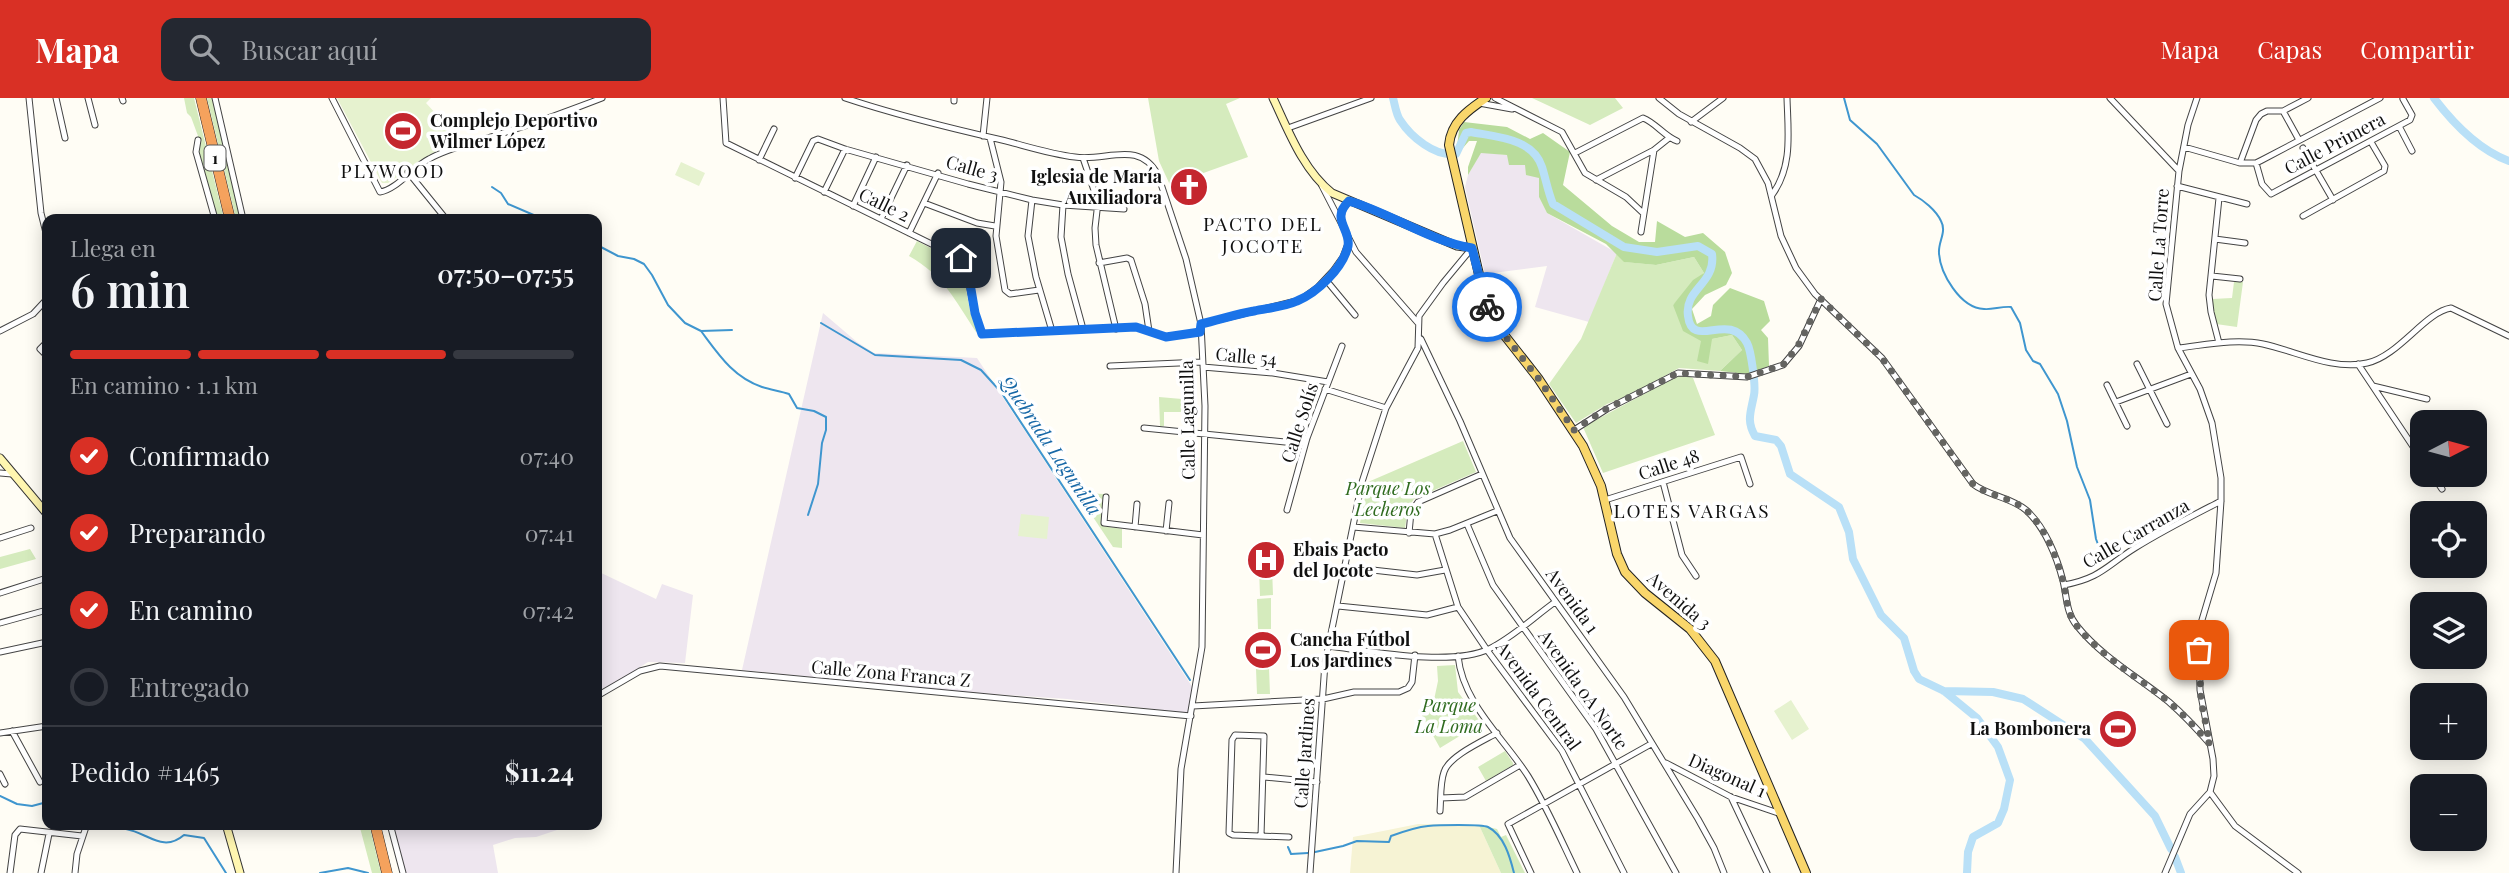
<!DOCTYPE html>
<html lang="es">
<meta charset="utf-8">
<style>
:root{--surface:#171b24;--page:#242831;--text:#f1f3f6;--muted:#9ea1a6;--line:#363941;--accent:#d93025}
body{margin:0;font-family:"Playfair Display",serif;background:var(--page);color:var(--text);height:100vh;display:flex;flex-direction:column;font-size:26px;white-space:nowrap}
*{box-sizing:border-box;margin:0}
p{font-size:23px;color:var(--muted)}
.icon{flex:none;width:38px;height:38px;fill:none;stroke:currentColor;stroke-width:2;stroke-linecap:round;stroke-linejoin:round}
.map{position:relative;flex:1;overflow:hidden}
.panel{position:absolute;left:42px;top:116px;width:560px;height:616px;display:flex;flex-direction:column;background:var(--surface);border-radius:14px;box-shadow:0 4px 18px #0003}
.panel>*{flex:none}
.needle{width:46px;rotate:84deg}
.buttons{position:absolute;left:2410px;top:312px;display:grid;gap:14px}
.buttons a{display:grid;place-items:center;width:77px;height:77px;border-radius:14px;background:var(--surface);box-shadow:0 4px 18px #0003;font-size:35px}
.pin{position:absolute;display:grid;place-items:center;width:60px;height:60px;color:#fff;margin:-30px;border-radius:14px;box-shadow:0 4px 10px #0006}
.courier{position:absolute;display:grid;place-items:center;width:70px;height:70px;margin:-35px;border:5px solid #1a73e8;border-radius:50%;background:#fff;color:#222;box-shadow:0 2px 9px #0007}
.head em{font-style:normal;font-weight:600}
.head div{display:flex;flex-direction:column-reverse}
.head{display:flex;align-items:center;justify-content:space-between;height:119px;padding:0 28px}
h1{font-size:46px;font-weight:600;line-height:52px}
.bar{display:grid;grid-template-columns:repeat(4,1fr);gap:10px 7px;align-content:center;height:84px;padding:0 28px}
.bar i{height:9px;border-radius:5px;background:var(--line)}
.bar .current{background:var(--accent)}
.bar p{grid-column:span 4}
.line{display:flex;align-items:center;gap:18px;padding:0 28px;border-top:2px solid var(--line)}
.line div{flex:1}
ol{padding:0 28px;list-style:none}
li{display:flex;align-items:center;gap:21px;height:77px}
li p{margin-inline-start:auto}
li .icon{padding:7px;border-radius:50%;background:var(--accent);color:#fff;stroke-width:4}
li:last-child{color:var(--muted)}
li i{width:38px;height:38px;border:4px solid var(--line);border-radius:50%}
header{display:flex;align-items:center;gap:42px;box-sizing:border-box;height:98px;padding:0 35px;background:var(--accent);color:#fff}
header strong{font-size:33px}
nav{display:flex;gap:38px;margin-inline-start:auto;font-size:24px}
.search{width:490px;height:63px;background:var(--page);display:flex;align-items:center;gap:18px;box-sizing:border-box;padding:0 24px;border-radius:14px;color:var(--muted);font-size:26px}
.map>svg:first-child{display:block}
.industrial{fill:#eee6ef}
.farmland{fill:#f6f3d4}
.green{fill:#d5ebbd}
.forest{fill:#b9dc9c}
.pitch{fill:#e6f2cf}
.lines{fill:none;stroke-linecap:round;stroke-linejoin:round}
.stream{stroke:#3f96cf;stroke-width:2}
.river{stroke:#b9e0f7;stroke-width:8}
.street-casing{stroke:#444;stroke-width:7}
.secondary-casing{stroke:#333;stroke-width:9}
.primary-casing{stroke:#222;stroke-width:10}
.highway-casing{stroke:#222;stroke-width:11}
.street{stroke:#fff;stroke-width:5}
.secondary{stroke:#fff6b0;stroke-width:7}
.primary{stroke:#f9d66b;stroke-width:8}
.highway{stroke:#f5a25d;stroke-width:10}
.done{stroke:#646461;stroke-width:7;stroke-dasharray:0 12.6}
.route{stroke:#1a73e8;stroke-width:9}
.labels{text-anchor:middle;stroke-width:7;stroke-linejoin:round;paint-order:stroke}
.shield{fill:#fff;stroke:#585858;stroke-width:2}
.shield-label{font-size:16px;font-weight:bold;fill:#111}
.poi-label{font-size:18px;font-weight:bold;fill:#111;stroke:#fff;text-anchor:start}
.street-label{font-size:18px;fill:#111;stroke:#fff}
.park-label{font-size:18px;font-style:italic;fill:#2f6b1f;stroke:#fff}
.neighbourhood-label{font-size:19px;letter-spacing:2px;fill:#111;stroke:#fff}
.water-label{font-size:19px;font-style:italic;fill:#1768a6;stroke:#fff}
</style>
<header>
<strong>Mapa</strong>
<div class="search"><svg class="icon" aria-label="search" viewBox="0 0 24 24"><circle cx="10" cy="10" r="6"/><path d="M15 15l6 6"/></svg>Buscar aquí</div>
<nav><a>Mapa</a><a>Capas</a><a>Compartir</a></nav>
</header>
<div class="map">
<svg width="2509" height="775" viewBox="0 0 2509 775">
<rect width="100%" height="100%" fill="#fffdf5"/>
<path class="industrial" d="M1481,54L1507,57L1526,67L1539,80V99L1547,115L1617,155L1589,224L1535,209L1547,168L1485,176L1465,89L1468,77Z
M823,215L857,244L874,255L977,260L1193,590L1188,615L1067,601L964,594L742,572Z
M597,473L656,501L662,486L693,497L685,565L648,564L609,589L597,592Z
M393,726H575L536,739L515,740L493,747L498,775H405Z"/>
<path class="farmland" d="M1418,726L1479,727L1501,775H1350L1353,739Z"/>
<path class="green" d="M184,0H194L224,121H216L197,52L198,38L191,19L187,15Z
M207,0H213L242,121H236Z
M1148,0H1240L1226,6L1248,59L1170,87L1159,63Z
M1532,0H1615L1623,10L1590,27Z
M917,143L958,164L962,168L970,213L977,233L976,234C955,202 944,178 909,158Z
M1617,155L1625,164L1656,167L1694,159L1704,175L1673,207L1712,241L1732,237L1742,252L1720,273L1679,270L1634,295L1607,306L1576,325L1549,286L1581,241Z
M2234,184H2243L2237,229L2216,226L2212,201L2232,200Z
M1681,276L1693,280L1715,337L1603,375L1583,329Z
M1159,299L1182,301V314H1164V328H1160Z
M1463,343L1476,374L1414,401L1408,410L1405,430L1360,425L1368,384Z
M1077,395L1105,396L1102,428L1122,431V450L1113,449Z
M30,451L36,461L0,471V459Z
M1259,469H1272L1273,497L1260,498Z
M1271,500V531H1258L1257,501Z
M1455,567L1458,594L1481,625L1440,650L1420,614L1430,603L1434,602L1438,583L1437,568Z
M1269,570L1270,596H1257L1256,571Z
M1505,653L1513,665V667L1486,683L1478,669Z
M359,726H369L381,775H372Z
M1479,727L1497,731L1501,739L1506,737L1525,775H1501Z"/>
<path class="forest" d="M1464,24L1507,29L1530,41L1543,35L1570,54L1563,87L1612,128L1639,144H1655L1657,123L1685,139L1703,135L1725,154L1732,175L1726,187L1705,197L1692,211L1697,226L1711,218L1713,207L1730,190L1764,203L1770,223L1761,232L1768,240L1769,268L1747,276L1720,273L1742,252L1732,237L1712,241L1708,266L1697,263L1701,243L1683,233L1673,207L1693,182L1704,175L1694,159L1656,167L1624,164L1606,146L1547,115L1539,99V80L1526,77L1525,67H1509L1507,57L1481,55L1468,77V69L1477,43H1469L1456,58L1459,32Z"/>
<path class="pitch" d="M337,0H431L426,5L461,43L431,56L388,85H382Z
M681,64L705,75L699,88L675,77Z
M1021,416L1049,419L1047,441L1018,438Z
M1791,602L1809,631L1792,642L1774,613Z
M2114,618L2131,634L2122,644L2104,629Z"/>
<g class="lines">
<path class="stream" d="M1844,0L1850,22L1877,46L1914,97C1923,102 1936,112 1941,123C1947,134 1938,144 1939,155C1940,175 1960,210 1984,211C1992,212 2002,208 2011,209L2020,225L2026,252L2033,263L2040,266L2058,296L2067,323L2077,369L2090,402L2096,441L2102,457
M492,89L501,95L508,106L543,121
M597,147L618,158L634,161L644,166L652,177L668,207L685,225L701,233L732,232
M821,225L875,257L961,262L981,272L1001,294L1190,582
M701,233C719,257 733,279 762,289C771,292 780,293 789,296L797,310L814,313L826,319V332L822,345L818,386L808,417
M0,698L17,706L32,708L47,704
M104,726C112,730 118,729 126,731C148,735 163,755 184,737L204,740L226,775
M1288,749L1291,756L1308,755
M1315,754L1343,748L1357,743L1389,744L1391,738C1402,734 1417,729 1428,728C1437,727 1481,726 1488,729C1504,737 1510,759 1514,775
M320,775L348,770L368,775"/>
<path class="river" d="M1393,0C1395,7 1396,16 1400,22C1411,39 1435,59 1456,56L1466,35L1471,34C1496,39 1533,40 1542,69C1546,82 1548,94 1553,106L1624,149L1657,154L1698,148L1712,156C1716,186 1684,191 1688,218C1692,253 1729,212 1747,245C1751,252 1756,288 1754,297C1751,314 1746,322 1755,338L1776,342L1781,348L1790,376L1839,409L1849,434L1853,461L1881,517L1904,540L1914,573L1919,581L1944,593L1977,620L1998,649L2010,682L2004,711L1998,725L1973,739L1968,754L1967,775
M2434,0C2453,25 2479,52 2509,63
M1944,593L1993,594L2023,601L2085,641L2155,718L2171,751
M2175,759L2181,775"/>
<defs>
<path id="street" d="M29,0L41,115L47,139
M56,0L65,40
M88,0L95,27
M122,0L123,3
M215,0L243,121
M332,0L380,94C396,92 413,69 429,61C450,49 477,44 500,36C535,25 569,13 602,0
M723,0L726,45L964,162L975,215L982,236L1136,229L1166,239L1200,234
M845,0C896,17 949,30 1002,42C1026,48 1050,56 1075,59C1106,64 1139,41 1158,77L1186,161L1201,226L1205,308L1202,549L1181,671L1176,775
M954,0V3
M1495,0L1562,34L1585,75L1626,99L1643,115
M1659,0L1679,16L1740,50L1755,61L1768,85L1781,138L1796,170L1815,196L1882,260L1973,386C1988,398 2011,399 2026,412C2045,429 2057,459 2063,483C2067,499 2066,515 2077,528C2103,560 2138,579 2169,604C2184,617 2197,631 2210,646
M2110,0L2179,73L2166,206L2178,250L2200,291L2212,325L2221,380V403L2216,475L2199,532L2200,592L2213,661L2214,678L2210,694L2190,716L2165,775
M1479,5L1512,11
M2283,13L2299,42
M1691,24L1723,0
M2399,28L2412,53
M1288,30L1371,0
M983,38L987,0
M990,40L1001,84L996,138L1005,192L1010,196L1039,192
M198,42L196,54L215,121
M2184,49L2240,65L2256,22L2261,16L2267,13H2283L2308,0
M2303,50L2333,102
M1575,55L1643,20C1656,25 1664,38 1677,43
M1083,60L1098,104L1095,130L1096,147L1116,231
M759,62L774,31
M2240,65H2256L2262,62L2380,0
M2256,65L2262,86L2271,96L2410,22L2412,17L2403,1
M2179,73L2188,27L2197,0
M408,74L446,121
M795,80L813,43L818,41L845,51L968,86L1032,102L1063,107L1124,111
M1596,82L1654,52L1669,40
M1322,88L1356,154L1418,225
M2177,88L2247,106
M824,94L845,51
M1772,97C1793,68 1788,35 1787,0
M1032,102L1028,138L1036,179L1052,233
M924,105L977,125L995,128
M1063,107L1061,139L1068,176L1083,231
M853,108L876,59
M2303,118L2384,73L2385,68L2371,44
M881,121L907,67
M1341,124L1342,112L1349,103
M1641,134L1654,52
M909,135L938,75
M2215,141L2245,145
M1099,165L1127,160L1131,162L1145,206L1149,233
M2212,178L2240,181
M1326,182L1355,217
M1201,226L1300,202L1318,189L1333,173L1343,159L1349,143
M0,233L33,216L47,201
M1421,241L1460,323L1510,440L1624,599L1698,721L1714,750L1724,775
M47,244L40,251L47,258
M2219,245L2211,214L2209,197L2219,100
M2178,250C2205,247 2236,240 2263,246C2296,253 2333,273 2367,265C2399,258 2425,214 2451,210L2509,238
M2137,266L2167,326
M2358,266L2422,362
M1110,268L1202,264
M1203,269L1273,275L1328,284
M2107,287L2127,328
M2373,288L2427,301
M1325,291L1386,310
M2116,304L2191,276
M1144,330L1295,345L1307,340
M1574,332L1607,311L1678,275L1747,279L1783,267L1799,248L1821,201
M0,375L12,376
M2432,376L2442,391
M1663,384L1682,457L1696,478
M1106,399L1104,425L1203,437
M1605,402L1741,359L1750,386
M1287,412L1307,340L1342,248
M1467,426L1493,487L1596,631L1676,775
M1135,429L1137,406
M1353,429L1435,436L1450,432L1497,413
M1166,433L1169,405
M1409,435L1411,414L1418,404L1482,376
M1435,436L1458,509L1487,552L1562,653L1624,775
M0,440L31,430
M1346,469L1417,477L1445,472
M2064,487C2101,480 2106,468 2135,450C2162,433 2192,418 2221,403
M0,495L47,480
M1338,508L1427,517L1458,509
M0,525L47,512
M1328,548C1370,553 1451,569 1489,551C1512,540 1534,519 1555,504
M0,554L47,544
M1458,558C1463,606 1503,639 1528,678C1547,709 1561,742 1577,775
M597,598L640,573L660,568L1191,618
M1193,608L1323,601L1354,594H1399L1408,590L1412,584L1415,557
M12,633L40,684
M0,635L47,628
M1666,665L1731,699L1781,716
M0,676L5,686
M1264,679L1317,684
M2210,694L2235,728L2298,775
M1731,699L1767,775
M1441,700L1465,699L1520,667
M1440,713C1441,700 1440,685 1444,674C1449,658 1483,643 1497,635
M390,726L403,775
M1261,738L1264,638L1235,637L1232,642L1229,735L1233,737L1289,739
M10,775L15,737L20,731L82,738
M41,775L49,736
M75,775L77,756L87,726
M1310,775L1325,565L1362,384L1386,310L1418,250L1419,218L1443,185L1472,150
M1531,775L1508,726L1651,646"/>
<path id="secondary" d="M1273,0C1288,32 1303,72 1332,95L1457,148L1472,150
M0,360L47,416
M226,726L240,775"/>
<path id="primary" d="M1486,0C1468,12 1451,24 1449,47L1487,211L1494,224L1538,280L1583,348L1601,388L1617,456L1625,474L1645,495L1690,531L1715,563L1806,775"/>
<path id="highway" d="M201,0L230,121
M375,726L387,775"/>
</defs>
<use href="#street" class="street-casing"/>
<use href="#secondary" class="secondary-casing"/>
<use href="#primary" class="primary-casing"/>
<use href="#highway" class="highway-casing"/>
<use href="#street" class="street"/>
<use href="#secondary" class="secondary"/>
<use href="#primary" class="primary"/>
<use href="#highway" class="highway"/>
</g>
<g class="lines">
<path class="done" d="M1487,209L1494,224L1538,280L1574,332L1606,311L1678,275L1747,279L1783,267L1798,248L1821,201L1882,260L1973,386C1988,398 2011,399 2026,412C2045,429 2057,459 2063,483C2067,499 2066,515 2077,528C2103,560 2138,579 2169,604C2184,617 2197,631 2210,646L2201,603L2199,552"/>
<path class="route" d="M961,160L967,168L975,215L982,236L1136,229L1166,239L1200,234L1201,226C1219,222 1236,216 1254,213C1268,210 1284,209 1297,203C1317,195 1343,170 1348,148C1351,131 1330,121 1349,103C1391,115 1429,143 1472,150L1487,209"/>
</g>
<defs>
<symbol id="stadium-disc" viewBox="-11 -11 22 22"><circle r="9.5" fill="#c4262e" stroke="#fff"/><path d="M0-5a6.5 5 0 1 0 0 10a6.5 5 0 1 0 0-10ZM-3.5-1.8h7v3.6h-7Z" fill="#fff"/></symbol>
<symbol id="church-disc" viewBox="-11 -11 22 22"><circle r="9.5" fill="#c4262e" stroke="#fff"/><path d="M-1.2-6h2.4v3.5h3.3v2.4h-3.3V6h-2.4V-.1h-3.3v-2.4h3.3Z" fill="#fff"/></symbol>
<symbol id="hospital-disc" viewBox="-11 -11 22 22"><circle r="9.5" fill="#c4262e" stroke="#fff"/><path d="M-5-5h3v3.5h4V-5h3V5h-3V1.5h-4V5h-3Z" fill="#fff"/></symbol>
</defs>
<g fill-rule="evenodd">
<use href="#stadium-disc" x="381" y="11" width="44" height="44"/>
<use href="#church-disc" x="1167" y="67" width="44" height="44"/>
<use href="#hospital-disc" x="1244" y="440" width="44" height="44"/>
<use href="#stadium-disc" x="1241" y="530" width="44" height="44"/>
<use href="#stadium-disc" x="2096" y="609" width="44" height="44"/>
</g>
<g class="labels">
<rect class="shield" x="204.5" y="47.5" width="21" height="25" rx="5"/>
<g class="shield-label">
<text x="215" y="66">1</text>
</g>
<g class="poi-label">
<text x="430" y="29">Complejo Deportivo<tspan x="430" dy="21">Wilmer López</tspan></text>
<text x="1162" y="85" text-anchor="end">Iglesia de María<tspan x="1162" dy="21">Auxiliadora</tspan></text>
<text x="1293" y="458">Ebais Pacto<tspan x="1293" dy="21">del Jocote</tspan></text>
<text x="1290" y="548">Cancha Fútbol<tspan x="1290" dy="21">Los Jardines</tspan></text>
<text x="2091" y="637" text-anchor="end">La Bombonera</text>
</g>
<g class="street-label">
<text transform="translate(2335 46) rotate(-28)" y="6">Calle Primera</text>
<text transform="translate(972 71) rotate(16)" y="6">Calle 3</text>
<text transform="translate(884 107) rotate(26)" y="6">Calle 2</text>
<text transform="translate(2159 147) rotate(-86)" y="6">Calle La Torre</text>
<text transform="translate(1246 259) rotate(5)" y="6">Calle 54</text>
<text transform="translate(1188 322) rotate(-91)" y="6">Calle Lagunilla</text>
<text transform="translate(1300 325) rotate(-72)" y="6">Calle Solís</text>
<text transform="translate(1669 367) rotate(-18)" y="6">Calle 48</text>
<text transform="translate(2136 436) rotate(-30)" y="6">Calle Carranza</text>
<text transform="translate(1572 503) rotate(54)" y="6">Avenida 1</text>
<text transform="translate(1679 503) rotate(41)" y="6">Avenida 3</text>
<text transform="translate(891 576) rotate(5)" y="6">Calle Zona Franca Z</text>
<text transform="translate(1583 592) rotate(55)" y="6">Avenida 0A Norte</text>
<text transform="translate(1538 598) rotate(54)" y="6">Avenida Central</text>
<text transform="translate(1305 655) rotate(-86)" y="6">Calle Jardines</text>
<text transform="translate(1727 678) rotate(24)" y="6">Diagonal 1</text>
</g>
<g class="park-label">
<text x="1388" y="397">Parque Los<tspan x="1388" dy="21">Lecheros</tspan></text>
<text x="1449" y="614">Parque<tspan x="1449" dy="21">La Loma</tspan></text>
</g>
<g class="neighbourhood-label">
<text x="393" y="80">PLYWOOD</text>
<text x="1263" y="133">PACTO DEL<tspan x="1263" dy="22">JOCOTE</tspan></text>
<text x="1692" y="420">LOTES VARGAS</text>
</g>
<g class="water-label">
<text transform="translate(1051 347) rotate(56)" y="7">Quebrada Lagunilla</text>
</g>
</g>
</svg>
<div class="buttons">
<a><svg class="needle" viewBox="-14 -14 28 28"><path d="M0-13l5 13h-10z" fill="#e53935"/><path d="M0 13l5-13h-10z" fill="#9ea1a6"/></svg></a>
<a><svg class="icon" aria-label="locate" viewBox="0 0 24 24"><circle cx="12" cy="12" r="6"/><path d="M12 2v4M12 18v4M2 12h4M18 12h4"/></svg></a>
<a><svg class="icon" aria-label="layers" viewBox="0 0 24 24"><path d="M12 4l9 5-9 5-9-5zM3 14l9 5 9-5"/></svg></a>
<a>+</a>
<a>−</a>
</div>
<div class="pin" style="left:2199px;top:552px;background:#ea580c"><svg class="icon" aria-label="bag" viewBox="0 0 24 24"><path d="M5 8h14l-1 12H6zM9 8a3 3 0 0 1 6 0"/></svg></div>
<div class="pin" style="left:961px;top:160px;background:#1f2937"><svg class="icon" aria-label="home" viewBox="0 0 24 24"><path d="M3 11l9-7 9 7M6 9v11h12V9"/></svg></div>
<div class="courier" style="left:1487px;top:209px"><svg class="icon" aria-label="bike" viewBox="0 0 24 24"><circle cx="6" cy="16" r="4"/><circle cx="18" cy="16" r="4"/><path d="M6 16l4-8h5l3 8M10 8l3 8H6M13 5h3"/></svg></div>
<section class="panel">
<div class="head"><div><h1>6 min</h1><p>Llega en</p></div><em>07:50–07:55</em></div>
<div class="bar"><i class="current"></i><i class="current"></i><i class="current"></i><i></i><p>En camino · 1.1 km</p></div>
<ol>
<li><svg class="icon" aria-label="check" viewBox="0 0 24 24"><path d="M5 12l5 5 9-10"/></svg>Confirmado<p>07:40</p></li>
<li><svg class="icon" aria-label="check" viewBox="0 0 24 24"><path d="M5 12l5 5 9-10"/></svg>Preparando<p>07:41</p></li>
<li><svg class="icon" aria-label="check" viewBox="0 0 24 24"><path d="M5 12l5 5 9-10"/></svg>En camino<p>07:42</p></li>
<li><i></i>Entregado</li>
</ol>
<div class="line" style="height:91px"><div>Pedido #1465</div><b>$11.24</b></div>
</section>
</div>
